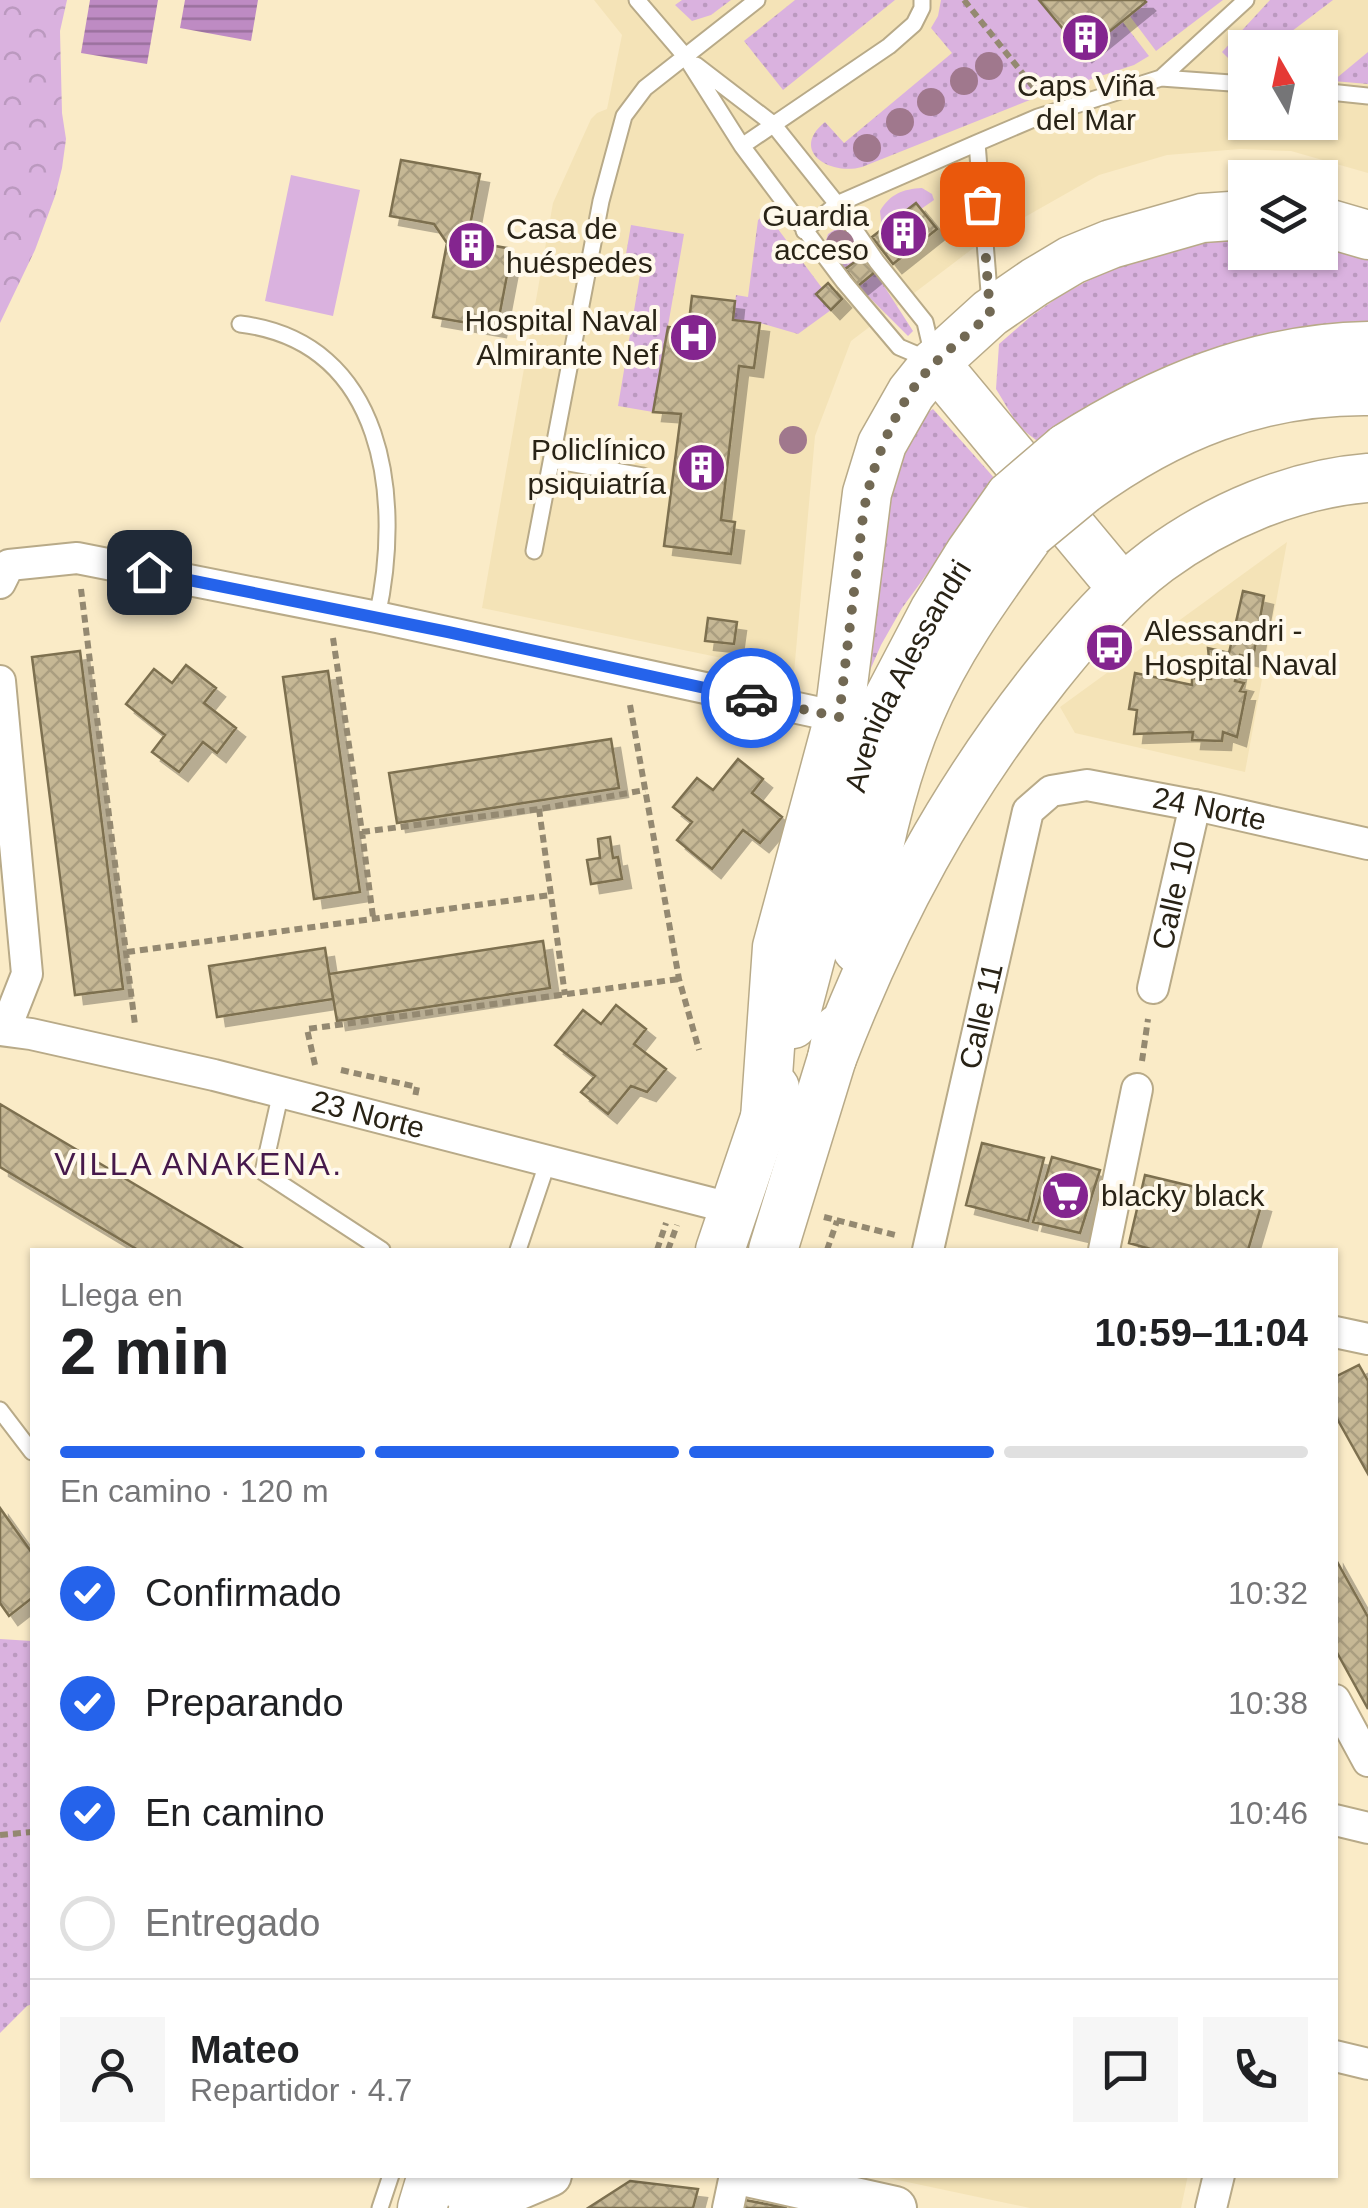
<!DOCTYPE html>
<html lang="es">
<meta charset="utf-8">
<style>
:root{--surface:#fff;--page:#f6f6f6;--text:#202124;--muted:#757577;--line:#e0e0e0;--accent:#2563eb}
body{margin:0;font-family:Arial,sans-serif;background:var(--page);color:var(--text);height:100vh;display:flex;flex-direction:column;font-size:38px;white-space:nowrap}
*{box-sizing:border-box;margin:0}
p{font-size:32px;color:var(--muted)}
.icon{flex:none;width:55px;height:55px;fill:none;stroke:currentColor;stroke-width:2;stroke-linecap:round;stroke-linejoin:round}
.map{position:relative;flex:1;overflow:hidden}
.sheet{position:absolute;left:30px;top:1248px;width:1308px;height:930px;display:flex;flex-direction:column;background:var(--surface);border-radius:0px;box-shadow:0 2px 8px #0004}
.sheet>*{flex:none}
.needle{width:65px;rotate:351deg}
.controls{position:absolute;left:1228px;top:30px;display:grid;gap:20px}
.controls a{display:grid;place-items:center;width:110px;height:110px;border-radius:0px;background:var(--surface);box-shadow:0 2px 8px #0004;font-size:50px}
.pin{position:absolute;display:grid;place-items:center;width:85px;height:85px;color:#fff;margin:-42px;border-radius:20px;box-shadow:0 5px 15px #0006}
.courier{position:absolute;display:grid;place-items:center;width:100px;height:100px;margin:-50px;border:8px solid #2563eb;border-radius:50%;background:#fff;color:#222;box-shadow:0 2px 12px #0007}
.headline em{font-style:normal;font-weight:800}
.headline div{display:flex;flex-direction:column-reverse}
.headline{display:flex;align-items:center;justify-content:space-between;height:170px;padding:0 30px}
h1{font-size:65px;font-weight:800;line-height:75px}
.bar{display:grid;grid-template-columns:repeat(4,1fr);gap:15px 10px;align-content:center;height:120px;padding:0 30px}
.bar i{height:12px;border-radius:8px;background:var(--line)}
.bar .current{background:var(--accent)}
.bar p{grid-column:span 4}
.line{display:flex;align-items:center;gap:25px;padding:0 30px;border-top:2px solid var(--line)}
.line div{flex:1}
.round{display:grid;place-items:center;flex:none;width:105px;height:105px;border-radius:0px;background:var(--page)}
ol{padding:0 30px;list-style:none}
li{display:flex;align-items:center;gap:30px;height:110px}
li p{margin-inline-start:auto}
li .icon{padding:10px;border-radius:50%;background:var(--accent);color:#fff;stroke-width:4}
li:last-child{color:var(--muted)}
li i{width:55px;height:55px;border:5px solid var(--line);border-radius:50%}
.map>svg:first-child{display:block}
.built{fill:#f4e3b7;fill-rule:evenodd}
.grass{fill:url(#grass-dots)}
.forest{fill:url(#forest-crowns)}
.garden{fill:#dab2df}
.water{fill:url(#water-rules)}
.building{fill:url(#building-cross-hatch);stroke:#7d7050;stroke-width:2.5;filter:url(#shadow)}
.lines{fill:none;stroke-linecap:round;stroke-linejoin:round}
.lane-casing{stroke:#b8aa88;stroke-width:19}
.street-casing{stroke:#b8aa88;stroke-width:34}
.secondary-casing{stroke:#b8aa88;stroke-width:46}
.primary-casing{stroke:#b8aa88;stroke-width:51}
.path{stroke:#948971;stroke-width:6;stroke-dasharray:8 5;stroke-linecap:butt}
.lane{stroke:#fff;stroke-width:15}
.street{stroke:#fff;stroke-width:30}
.secondary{stroke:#fff;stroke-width:42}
.primary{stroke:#fff;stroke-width:48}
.primary-bridge-casing{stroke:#b8aa88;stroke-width:51;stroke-linecap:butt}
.primary-bridge{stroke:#fff;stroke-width:48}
.tree{fill:#a0788d}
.done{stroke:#726954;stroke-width:10;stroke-dasharray:0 18}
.route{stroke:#2563eb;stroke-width:12}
.labels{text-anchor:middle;stroke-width:8;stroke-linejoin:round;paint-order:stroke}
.poi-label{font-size:30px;fill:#292316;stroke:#fff9eb;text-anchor:end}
.street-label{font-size:30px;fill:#292316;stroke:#fff9eb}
.neighbourhood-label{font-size:32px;letter-spacing:2.5px;fill:#46194b;stroke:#fff9eb}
</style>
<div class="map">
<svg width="1368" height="2208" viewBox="0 0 1368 2208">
<defs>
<pattern id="grass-dots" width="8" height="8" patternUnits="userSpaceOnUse" patternTransform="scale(2.5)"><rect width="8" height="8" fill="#dab2df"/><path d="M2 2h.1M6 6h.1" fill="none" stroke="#bb99bf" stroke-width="1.8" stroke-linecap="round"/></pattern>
<pattern id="forest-crowns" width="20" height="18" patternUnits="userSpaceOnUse" patternTransform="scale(2.5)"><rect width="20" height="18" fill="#dab2df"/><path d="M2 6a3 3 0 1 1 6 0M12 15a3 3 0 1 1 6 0" fill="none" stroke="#bb99bf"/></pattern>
<pattern id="water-rules" width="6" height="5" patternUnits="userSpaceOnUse" patternTransform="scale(2.5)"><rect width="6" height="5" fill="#be8bc3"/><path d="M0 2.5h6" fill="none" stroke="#9a719d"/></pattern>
<pattern id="building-cross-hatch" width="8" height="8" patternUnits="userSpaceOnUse" patternTransform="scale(2.5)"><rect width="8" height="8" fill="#c6b895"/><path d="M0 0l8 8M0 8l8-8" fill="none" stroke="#aa9e80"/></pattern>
<filter id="shadow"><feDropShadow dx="9" dy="9" stdDeviation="0" flood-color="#0004"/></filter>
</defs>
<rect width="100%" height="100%" fill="#faebc7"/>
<path class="built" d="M594,0H1368V173L1291,151L1240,149L1167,155L1099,175L984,240L851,341L815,436L794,673L482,608L553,203L591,119L597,113L607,109L622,35ZM1245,48H1320V122H1245Z
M1287,542L1245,772L1075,733L1060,707Z
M874,2175H1188L1181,2208H1030Z"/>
<path class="grass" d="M682,0H731L711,15L692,21L675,5Z
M795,0H895L783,90L744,41Z
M941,0H1039L1122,21L1149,56L1134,65L1040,96L862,167C830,176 789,151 825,122L844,143L952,53L931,28L938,16Z
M1144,0H1223L1156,51L1129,15Z
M1270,0H1333L1271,47L1245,48V68L1241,71L1222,52Z
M1368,52V84L1333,81Z
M766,213L822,288L816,294L831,310L798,334L760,323L733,320L736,295L748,297L758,220Z
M631,225L684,234L653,412L618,406L642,263L625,260Z
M836,229L843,230L863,256L845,269L825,244L828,234Z
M1245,238V252H1320V240L1368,251V328L1047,442L1036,440L1019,427L996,389L999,344L1030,317L1060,296L1104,272L1168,242Z
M875,272L913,331L908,336L858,286Z
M933,409L996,480L902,608L881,645L858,698L862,593L912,423Z
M0,1639L32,1641V2004L27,2006L0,2033Z"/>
<path class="forest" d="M0,0H67L60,31L62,113L66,139L62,168L55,196L35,250L0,323Z"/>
<path class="garden" d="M291,175L360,190L333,316L265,301Z
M922,188L932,194L934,200L921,209L915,203L882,229L880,211C890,194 903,189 922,188Z"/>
<path class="water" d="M90,0H158L147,64L81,53Z
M185,0H258L251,41L180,28Z"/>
<path class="building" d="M1039,0H1144L1146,2L1083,53Z
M401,160L480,174L467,241L512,249L497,328L433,317L447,243L434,224L390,216Z
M916,203L937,229L893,264L872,237Z
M863,256L875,272L858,286L845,269Z
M828,283L842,299L831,310L816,294Z
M692,296L735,301L733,320L760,323L754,368L739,366L721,520L735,522L731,554L664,546L681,414L653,412L668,327L688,330Z
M1243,591L1264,596L1253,658L1240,655L1235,681L1244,683L1240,691L1246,692L1237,737L1223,732L1222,741L1192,740L1193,732L1134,734L1137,710L1129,709L1135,673L1192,685V678L1211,679L1208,648L1229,653Z
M708,618L737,622L734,644L705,641Z
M80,651L123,989L75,995L32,657Z
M186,665L216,688L204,703L236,728L217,753L203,742L179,772L152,752L165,735L126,704L154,669L172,683Z
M328,671L360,892L314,899L283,677Z
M611,739L619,788L397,823L389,773Z
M738,759L763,779L752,793L782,817L760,843L743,830L712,869L677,840L692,822L673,807L697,778L713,790Z
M610,837L613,858L618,857L622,879L591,884L587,860L600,858L598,839Z
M543,941L550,988L337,1021L329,974Z
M325,948L333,999L217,1017L209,966Z
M616,1005L646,1029L634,1044L666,1069L647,1092L631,1086L608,1114L581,1092L595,1076L555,1045L583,1010L601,1024Z
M0,1104L245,1250H138L0,1167Z
M982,1143L1044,1158L1028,1221L966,1205Z
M1052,1157L1100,1170L1080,1233L1033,1222Z
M1145,1175L1262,1203L1248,1250H1154L1129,1243Z
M1359,1365L1368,1381V1474L1335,1415V1377Z
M0,1508L32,1553V1598L9,1616L0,1603Z
M1335,1558L1368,1617V1709L1335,1649Z
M630,2181L698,2189L693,2208H588Z
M745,2200L787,2208H743Z"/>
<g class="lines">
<defs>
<path id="lane" d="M637,0L685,56L742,146L844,282L899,347L932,361
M696,65L773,124L837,204L877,262L925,322L933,356
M1161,78L1245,84
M1320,91L1368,96
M977,143L990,304
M742,146L889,46L914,24L922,8V0
M804,231L837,204L977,143L1038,117L1161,78L1246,0
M240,324C386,342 403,499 377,617
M552,460L643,476
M534,551L601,201L624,116L645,88L757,0
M281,1092L263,1172L382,1250
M518,1250L548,1161
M0,1410L32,1452
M380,2208L391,2175"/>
<g id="street">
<path d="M0,583L9,565L77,558L377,617L839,717"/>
<path d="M0,681L27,974L5,1030"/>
<path id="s1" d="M1153,988L1195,805"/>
<path id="s2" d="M0,1030L31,1034L214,1075L734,1209"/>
<path id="s3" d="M928,1250L1028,811L1051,791L1087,785L1209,808L1368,844"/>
<path d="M1104,1250L1137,1089"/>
<path d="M1335,1332L1368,1339"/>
<path d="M1335,1700L1368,1761"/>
<path d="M1335,1820L1368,1828"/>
<path d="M1335,2056L1368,2064"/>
<path d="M728,2208L735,2175"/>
<path d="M1211,2208L1219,2175"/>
</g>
<path id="secondary" d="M428,2175L431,2179L478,2192L505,2194L550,2175
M747,2175L895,2208"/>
<g id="primary">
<path d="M1320,221L1368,235"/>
<path d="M935,363L1123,589"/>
<path d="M1066,448C1159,389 1257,348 1368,346"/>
<path d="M1083,490C1169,427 1260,390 1368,391"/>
<path d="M857,949C865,917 870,884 878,851C888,804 902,755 921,711C948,647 991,589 1031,533"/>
<path id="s4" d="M793,1024L870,733L934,611L970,553L1010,496"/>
<path d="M832,1058C887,916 952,794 1047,675C1080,634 1115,592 1158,560C1218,516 1293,484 1368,478"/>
<path d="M765,1119L777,947L839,717L867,493L882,444L911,393L935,363L990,313L1035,282L1072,260L1111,244L1202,218L1245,215"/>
<path d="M720,1250L775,1088"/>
<path d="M773,1250L832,1058L838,1029"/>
<path d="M422,2208L432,2175"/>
<path d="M473,2208L483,2175"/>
</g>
</defs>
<use href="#lane" class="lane-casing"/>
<use href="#street" class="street-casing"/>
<use href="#secondary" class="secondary-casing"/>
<use href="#primary" class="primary-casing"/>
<path class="path" d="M964,0L1039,94
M81,589L135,1025
M333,638L362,832L373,917
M630,705L679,979L699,1050
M539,809L565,995
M362,832L539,809L645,790
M127,952L551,895
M1142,1061L1148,1019
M315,1065L307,1029L679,979
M341,1070L417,1087L415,1097
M824,1217L899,1236
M657,1250L666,1223
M668,1250L677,1225
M827,1250L837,1221
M0,1835L32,1832"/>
<use href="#lane" class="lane"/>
<use href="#street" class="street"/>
<use href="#secondary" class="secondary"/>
<use href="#primary" class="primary"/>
<defs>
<path id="primary-bridge" d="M1010,496L1066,448
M1031,533L1083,490"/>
</defs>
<use href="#primary-bridge" class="primary-bridge-casing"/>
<use href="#primary-bridge" class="primary-bridge"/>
</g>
<g class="tree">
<circle cx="989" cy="66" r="14"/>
<circle cx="964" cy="81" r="14"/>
<circle cx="931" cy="102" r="14"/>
<circle cx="900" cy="122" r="14"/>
<circle cx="867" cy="148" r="14"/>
<circle cx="840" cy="244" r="14"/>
<circle cx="793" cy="440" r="14"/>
</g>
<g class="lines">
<path class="done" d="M751,698L839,717L863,516C871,464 898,397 937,361C954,345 973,330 990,314L982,204"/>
<path class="route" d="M149,572L448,632L751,698"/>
</g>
<defs>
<symbol id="building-disc" viewBox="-11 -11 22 22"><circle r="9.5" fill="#84258f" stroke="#fff9eb"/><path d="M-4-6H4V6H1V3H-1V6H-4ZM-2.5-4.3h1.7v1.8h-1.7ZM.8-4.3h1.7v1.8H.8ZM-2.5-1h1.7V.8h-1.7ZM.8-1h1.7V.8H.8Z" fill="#fff"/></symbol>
<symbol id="hospital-disc" viewBox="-11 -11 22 22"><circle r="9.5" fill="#84258f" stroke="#fff9eb"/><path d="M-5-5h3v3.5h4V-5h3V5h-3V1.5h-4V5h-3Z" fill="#fff"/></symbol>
<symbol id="bus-disc" viewBox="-11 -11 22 22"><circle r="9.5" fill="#84258f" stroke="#fff9eb"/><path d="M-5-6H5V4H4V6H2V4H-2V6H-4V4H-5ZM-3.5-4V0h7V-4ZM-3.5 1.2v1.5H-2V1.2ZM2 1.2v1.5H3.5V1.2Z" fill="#fff"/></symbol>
<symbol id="supermarket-disc" viewBox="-11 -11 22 22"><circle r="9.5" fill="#84258f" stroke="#fff9eb"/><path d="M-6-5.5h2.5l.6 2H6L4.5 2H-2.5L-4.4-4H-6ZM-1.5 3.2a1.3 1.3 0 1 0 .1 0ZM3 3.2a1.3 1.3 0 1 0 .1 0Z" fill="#fff"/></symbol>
</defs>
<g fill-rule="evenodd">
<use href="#building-disc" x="1058" y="10" width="55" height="55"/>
<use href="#building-disc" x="876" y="206" width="55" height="55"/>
<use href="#building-disc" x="444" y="218" width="55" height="55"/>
<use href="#hospital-disc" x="666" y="310" width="55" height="55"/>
<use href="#building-disc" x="674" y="440" width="55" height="55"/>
<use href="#bus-disc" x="1082" y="620" width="55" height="55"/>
<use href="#supermarket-disc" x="1038" y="1168" width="55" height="55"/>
</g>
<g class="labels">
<g class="poi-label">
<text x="1086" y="96" text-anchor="middle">Caps Viña<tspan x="1086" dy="34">del Mar</tspan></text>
<text x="869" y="226">Guardia<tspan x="869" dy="34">acceso</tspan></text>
<text x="506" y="239" text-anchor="start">Casa de<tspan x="506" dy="34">huéspedes</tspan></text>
<text x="658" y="331">Hospital Naval<tspan x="658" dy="34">Almirante Nef</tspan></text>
<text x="666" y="460">Policlínico<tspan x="666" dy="34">psiquiatría</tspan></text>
<text x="1144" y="641" text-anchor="start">Alessandri -<tspan x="1144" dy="34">Hospital Naval</tspan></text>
<text x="1101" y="1206" text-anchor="start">blacky black</text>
</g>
<g class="street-label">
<text dy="10" stroke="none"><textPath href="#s4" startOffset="368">Avenida Alessandri</textPath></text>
<text dy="10" stroke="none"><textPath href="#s3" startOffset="642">24 Norte</textPath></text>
<text dy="10" stroke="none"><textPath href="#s1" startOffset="95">Calle 10</textPath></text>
<text dy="10" stroke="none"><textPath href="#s3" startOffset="240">Calle 11</textPath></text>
<text dy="10" stroke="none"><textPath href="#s2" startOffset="378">23 Norte</textPath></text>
</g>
<g class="neighbourhood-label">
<text x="199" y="1175">VILLA ANAKENA.</text>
</g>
</g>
</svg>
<div class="controls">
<a><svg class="needle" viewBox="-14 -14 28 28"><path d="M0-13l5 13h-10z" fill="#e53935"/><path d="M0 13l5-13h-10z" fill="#757577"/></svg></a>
<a><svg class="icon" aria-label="layers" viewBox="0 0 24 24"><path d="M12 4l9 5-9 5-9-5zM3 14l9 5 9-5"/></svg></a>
</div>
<div class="pin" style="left:982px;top:204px;background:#ea580c"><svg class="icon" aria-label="bag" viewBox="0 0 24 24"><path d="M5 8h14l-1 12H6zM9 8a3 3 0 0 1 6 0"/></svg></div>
<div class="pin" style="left:149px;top:572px;background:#1f2937"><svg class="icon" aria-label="home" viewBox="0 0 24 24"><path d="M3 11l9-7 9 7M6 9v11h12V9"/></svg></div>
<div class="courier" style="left:751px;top:698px"><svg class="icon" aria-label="car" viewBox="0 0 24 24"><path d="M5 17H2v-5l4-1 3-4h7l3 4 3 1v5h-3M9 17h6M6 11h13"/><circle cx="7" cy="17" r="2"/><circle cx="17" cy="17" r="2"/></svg></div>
<section class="sheet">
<div class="headline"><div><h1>2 min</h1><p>Llega en</p></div><em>10:59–11:04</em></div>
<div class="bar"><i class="current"></i><i class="current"></i><i class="current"></i><i></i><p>En camino · 120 m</p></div>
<ol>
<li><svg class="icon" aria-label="check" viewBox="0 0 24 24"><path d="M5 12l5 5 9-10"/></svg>Confirmado<p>10:32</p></li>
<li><svg class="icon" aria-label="check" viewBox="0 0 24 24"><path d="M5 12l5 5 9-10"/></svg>Preparando<p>10:38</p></li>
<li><svg class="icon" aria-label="check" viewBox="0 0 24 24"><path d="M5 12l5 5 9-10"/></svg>En camino<p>10:46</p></li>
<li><i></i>Entregado</li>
</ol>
<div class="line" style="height:180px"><a class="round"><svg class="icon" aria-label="person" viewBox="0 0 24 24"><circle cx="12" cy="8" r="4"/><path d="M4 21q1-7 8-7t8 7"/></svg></a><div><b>Mateo</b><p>Repartidor · 4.7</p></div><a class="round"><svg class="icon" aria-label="chat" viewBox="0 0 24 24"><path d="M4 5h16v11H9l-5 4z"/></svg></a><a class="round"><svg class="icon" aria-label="phone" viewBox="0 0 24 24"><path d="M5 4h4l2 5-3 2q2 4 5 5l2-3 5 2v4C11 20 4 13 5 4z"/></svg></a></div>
</section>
</div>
